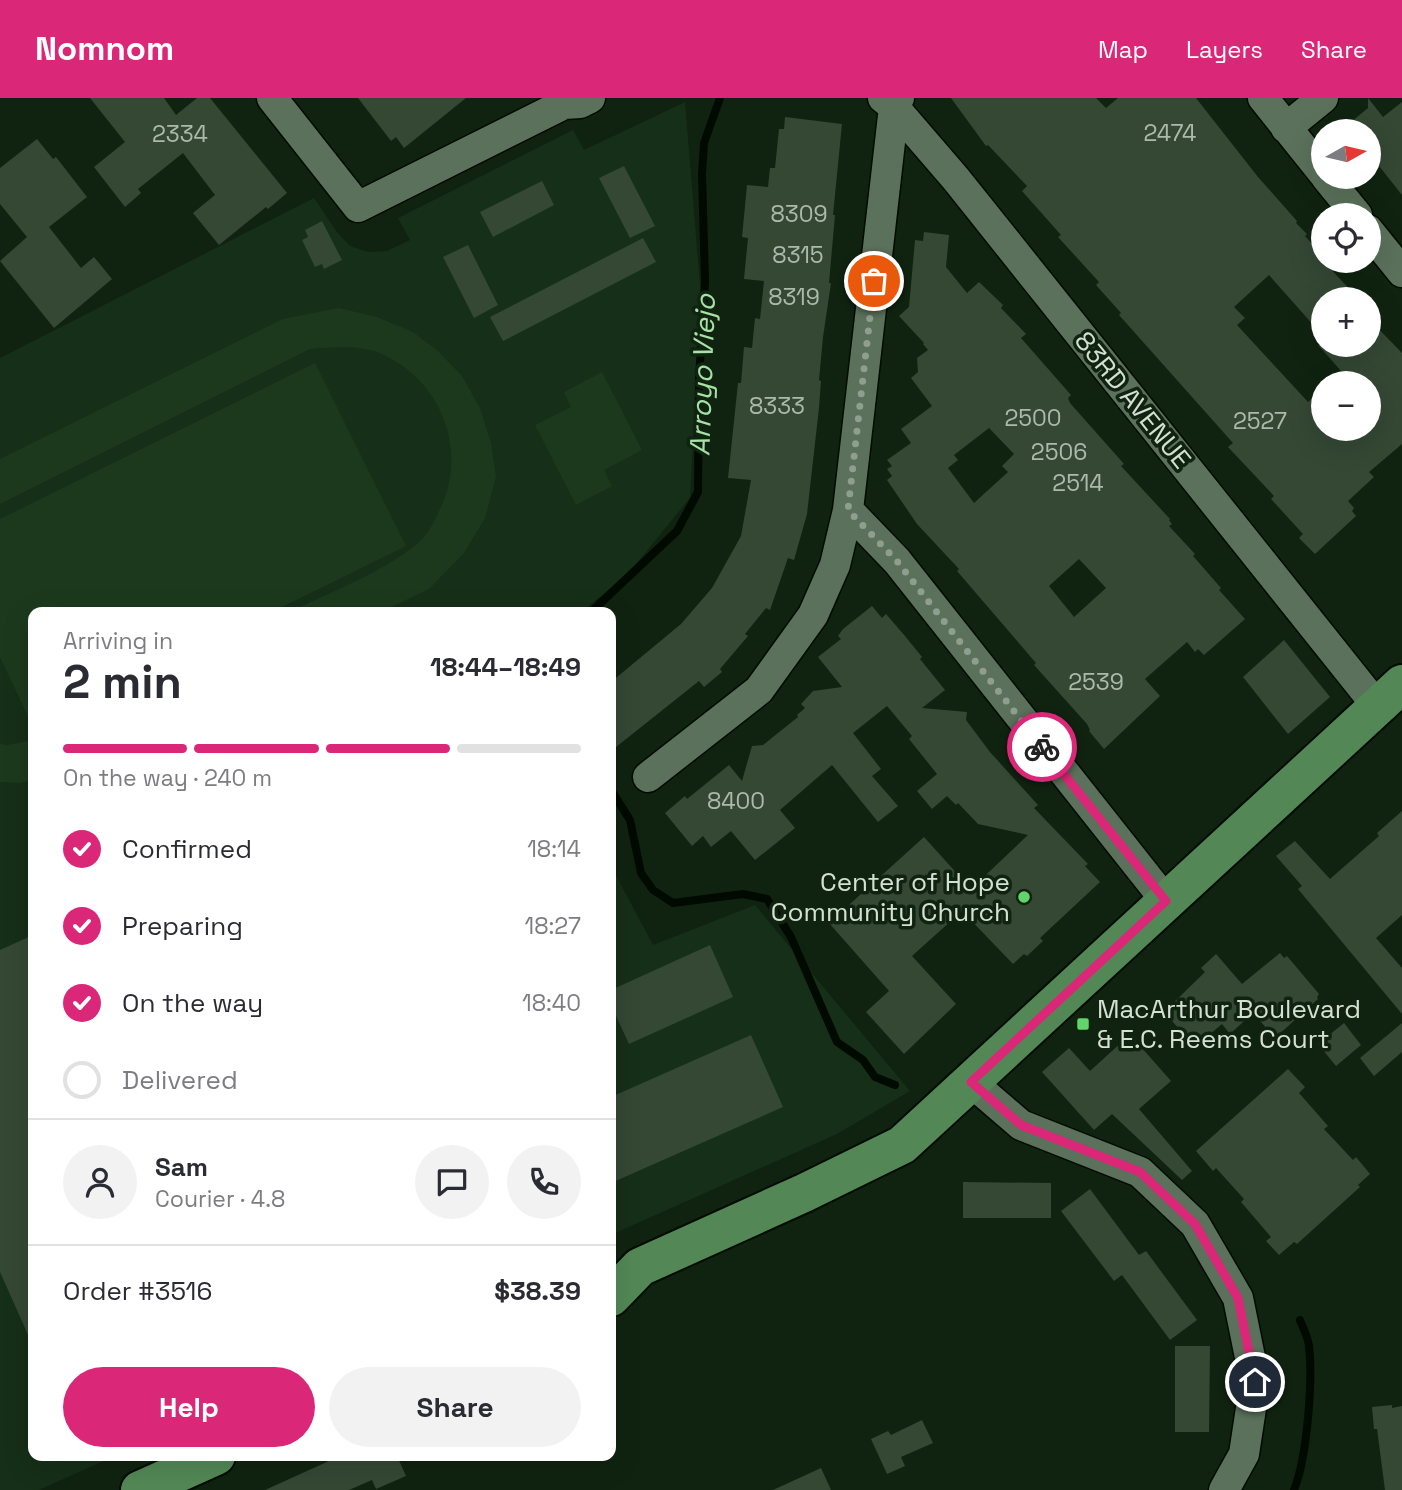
<!DOCTYPE html>
<meta charset="utf-8">
<style>
:root{--surface:#fff;--page:#f2f2f3;--text:#2b2b33;--muted:#7c7c81;--line:#e1e1e2;--accent:#db2777}
body{margin:0;font-family:"Space Grotesk",sans-serif;background:var(--page);color:var(--text);height:100vh;display:flex;flex-direction:column;font-size:26px;white-space:nowrap}
*{box-sizing:border-box;margin:0}
p{font-size:23px;color:var(--muted)}
.icon{flex:none;width:38px;height:38px;fill:none;stroke:currentColor;stroke-width:2;stroke-linecap:round;stroke-linejoin:round}
.map{position:relative;flex:1;overflow:hidden}
.side{position:absolute;left:28px;top:509px;width:588px;height:854px;display:flex;flex-direction:column;background:var(--surface);border-radius:14px;box-shadow:0 7px 28px #0002}
.side>*{flex:none}
.needle{width:46px;rotate:82deg}
.controls{position:absolute;left:1311px;top:21px;display:grid;gap:14px}
.controls a{display:grid;place-items:center;width:70px;height:70px;border-radius:50%;background:var(--surface);box-shadow:0 7px 28px #0002;font-size:35px}
.pin{position:absolute;display:grid;place-items:center;width:60px;height:60px;color:#fff;margin:-30px;border:4px solid #fff;border-radius:50%;box-shadow:0 2px 7px #0007}
.courier{position:absolute;display:grid;place-items:center;width:70px;height:70px;margin:-35px;border:5px solid #db2777;border-radius:50%;background:#fff;color:#222;box-shadow:0 2px 9px #0007}
.overview em{font-style:normal;font-weight:600}
.overview div{display:flex;flex-direction:column-reverse}
.overview{display:flex;align-items:center;justify-content:space-between;height:119px;padding:0 35px}
h1{font-size:46px;font-weight:600;line-height:52px}
.bar{display:grid;grid-template-columns:repeat(4,1fr);gap:10px 7px;align-content:center;height:84px;padding:0 35px}
.bar i{height:9px;border-radius:5px;background:var(--line)}
.bar .selected{background:var(--accent)}
.bar p{grid-column:span 4}
.line{display:flex;align-items:center;gap:18px;padding:0 35px;border-top:2px solid var(--line)}
.line div{flex:1}
.round{display:grid;place-items:center;flex:none;width:74px;height:74px;border-radius:37px;background:var(--page)}
ol{padding:0 35px;list-style:none}
li{display:flex;align-items:center;gap:21px;height:77px}
li p{margin-inline-start:auto}
li .icon{padding:7px;border-radius:50%;background:var(--accent);color:#fff;stroke-width:4}
li:last-child{color:var(--muted)}
li i{width:38px;height:38px;border:4px solid var(--line);border-radius:50%}
.button{display:flex;gap:14px;margin-top:auto;padding:14px 35px}
.button a{flex:1;height:80px;border-radius:42px;background:var(--accent);color:#fff;font-size:28px;font-weight:600;line-height:80px;text-align:center}
.button a+a{background:var(--page);color:var(--text)}
header{display:flex;align-items:center;gap:42px;box-sizing:border-box;height:98px;padding:0 35px;background:var(--accent);color:#fff}
header strong{font-size:33px}
nav{display:flex;gap:38px;margin-inline-start:auto;font-size:24px}
.map>svg:first-child{display:block}
.built{fill:#162f18}
.green{fill:#1c391d}
.lines{fill:none;stroke-linecap:round;stroke-linejoin:round}
.stream{stroke:#000a00;stroke-width:8}
.building{fill:#344834;fill-rule:evenodd}
.minor-casing{stroke:#000c01;stroke-width:33}
.major-casing{stroke:#000c01;stroke-width:42}
.minor{stroke:#5b715b;stroke-width:30}
.major{stroke:#538856;stroke-width:38}
.done{stroke:#8f9e8f;stroke-width:7;stroke-dasharray:0 12.6}
.route{stroke:#db2777;stroke-width:9}
.poi-dot{fill:#61d46a;stroke:#102310;stroke-width:2.5}
.labels{text-anchor:middle;stroke-width:7;stroke-linejoin:round;paint-order:stroke}
.number-label{font-size:23px;fill:#acbaac}
.street-label{font-size:26px;fill:#d4e0d4;stroke:#102310}
.poi-label{font-size:26px;fill:#d4e0d4;stroke:#102310;text-anchor:end}
.water-label{font-size:28px;font-style:italic;fill:#a6e2a7;stroke:#102310}
</style>
<header>
<strong>Nomnom</strong>
<nav><a>Map</a><a>Layers</a><a>Share</a></nav>
</header>
<div class="map">
<svg width="1402" height="1392" viewBox="0 0 1402 1392">
<rect width="100%" height="100%" fill="#102310"/>
<path class="built" d="M685,4L701,199L690,400L627,477L581,514H33V1358H115L39,1392H0V260L314,100L337,134L350,148L368,154L387,153L410,142L398,120L573,32L584,52Z
M611,768L653,847L755,807L910,993L837,1036L611,1137Z"/>
<path class="green" d="M339,210L377,219L413,234L438,253L462,278L480,310L491,345L496,379L485,420L464,455L429,491L381,514H290C328,495 391,471 421,442C428,435 434,424 438,415C469,357 444,285 384,257C362,246 334,249 310,251L0,406V361L283,221Z
M315,265L406,448L272,514H33V629L0,559V421Z
M602,274L642,352L604,372L612,388L576,407L535,327L571,309L564,294Z
M33,642V682L20,685L0,684V646L8,647Z"/>
<g class="lines">
<path class="stream" d="M591,514L677,433L698,394L699,281L705,184L702,76L704,45L720,0
M611,692L630,722L641,775L653,792L673,805L743,796L767,801L791,839L837,944L863,962L875,979L895,987
M1294,1392C1307,1360 1313,1283 1309,1248C1308,1239 1303,1230 1300,1222"/>
</g>
<path class="building" d="M90,0H164L176,17L197,0H210L287,95L268,111L266,109L219,147L193,115L215,97L183,55L138,91L141,95L125,109L94,69L125,44Z
M358,0H466L404,50L396,39L391,43Z
M951,0H1096L1106,10L1118,0H1196L1258,79L1297,123L1296,125L1307,136L1305,138L1323,158V163L1359,201H1323V238L1269,177L1234,209L1245,220L1237,227L1308,304L1323,291V331H1368V285H1329L1342,274L1318,247H1368V220L1402,255V346L1369,374L1374,379L1348,403L1354,410L1352,413L1356,418L1315,456L1299,440L1303,436L1271,401L1274,398L1228,349L1233,345L1119,217L1121,215L1096,187L1099,184L1058,139L1061,137L1022,93L1027,88L988,47L986,48Z
M1368,0L1383,19L1402,4V97L1368,54V33H1340L1368,10Z
M785,19L842,26L833,117H835L829,185H831L823,239L819,282L821,283L819,310L807,416L794,462L788,460L770,512L766,510L745,536L748,538L720,571L722,574L704,589L699,583L611,653V584L681,526L712,490L741,438L751,382L728,380L738,285H741L744,249L752,250L755,220L760,221L764,183L744,181L748,140L742,139L747,87L768,89L770,70H775L779,31H784Z
M37,41L53,61L56,59L87,99L49,129L81,170L94,159L112,181L54,230L0,163L27,139L0,106V70Z
M624,68L655,128L630,140L599,80Z
M542,83L554,107L493,139L480,114Z
M322,123L342,162L324,171L322,166L315,169L302,142L308,139L305,132Z
M924,134L949,137L946,169L967,195L979,184L1003,207L1001,210L1026,236L1021,240L1071,297L1068,300L1070,305L1124,366L1121,368L1170,421L1169,422L1172,426L1169,428L1195,456L1193,458L1221,490L1219,492L1245,521L1204,557L1198,551L1195,554L1187,544L1145,581L1160,598L1104,651L1089,633L1090,632L1087,626L1034,567L1036,565L957,473L959,471L917,426L887,382L892,378L887,371L892,368L887,362L911,345L901,331L932,308L911,280L918,274L917,260L928,252L923,246L924,245L899,218L909,209L915,142L923,143ZM989,330L1014,356L1002,368L1008,374L974,405L948,370L958,362L954,357ZM1079,461L1106,490L1074,519L1049,488Z
M643,140L656,164L503,243L490,219Z
M468,147L498,207L474,220L443,159Z
M872,508L882,520L886,516L905,538L922,559L920,561L945,592L922,610L967,614L966,622L990,654L1038,707L1034,710L1088,766L1085,768L1100,784L1040,840L1043,843L1027,858L1024,856L1013,866L962,813L912,858L956,906L904,956L866,914L889,893L829,825L924,739L971,791L1028,737L978,726L958,705L956,707L947,698L932,711L917,693L937,676L909,641L912,638L887,608L853,635L881,671L872,678L898,708L878,724L832,667L780,712L795,730L755,762L731,733L711,749L703,738L692,748L665,715L685,698L687,701L729,667L742,683L752,648L763,647L798,619L797,617L805,610L801,606L813,593L842,589L818,559L841,541L838,538L843,531Z
M1284,542L1330,599L1288,636L1243,579Z
M1402,713V817L1376,840L1402,870V916L1298,791L1302,788L1276,758L1295,743L1330,781L1379,738L1377,735Z
M33,837V1248L0,1174V852Z
M710,847L733,899L629,946L611,907V892Z
M1280,855L1284,860L1287,858L1319,896L1317,899L1318,901L1275,940L1253,915L1230,936L1222,926L1195,949L1164,914L1205,874L1201,870L1216,856L1242,886Z
M1344,925L1361,947L1336,968L1318,946Z
M1402,925V954L1374,978L1360,960Z
M751,937L783,1009L611,1085V999Z
M1134,941L1171,983L1139,1011L1192,1073L1182,1082L1112,1016L1094,1032L1042,974L1069,950L1090,973L1123,943L1127,947Z
M1288,971L1305,989L1299,995L1328,1028L1324,1031L1353,1062L1356,1059L1370,1076L1358,1087L1360,1089L1297,1146L1294,1144L1279,1157L1266,1143L1271,1139L1241,1104L1244,1101L1216,1070L1213,1073L1196,1053Z
M963,1084L1051,1085V1120H963Z
M1090,1091L1139,1157L1146,1153L1197,1222L1170,1242L1122,1177L1114,1183L1061,1113Z
M1175,1248H1210L1209,1334H1175Z
M1392,1307V1310L1402,1308V1392H1385L1377,1331H1374L1372,1309Z
M922,1322L933,1345L901,1359L905,1368L887,1376L871,1341L888,1333L891,1337Z
M340,1358H397L406,1378L376,1391L372,1382L349,1392H265Z
M821,1370L831,1392H773Z"/>
<g class="lines">
<defs>
<path id="minor" d="M272,0L358,109L564,6L580,5L590,0
M883,0L894,9L956,81L1377,608
M1263,0L1323,75
M1286,30L1323,0
M1326,79L1357,117
M1368,132L1402,174
M848,412L897,463L1166,803
M648,679L759,592L813,517L835,467L848,412L894,9L899,0
M971,984L1021,1027L1140,1074L1195,1126L1238,1200L1255,1284L1244,1356L1224,1392"/>
<path id="major" d="M611,1199L640,1169L804,1095L902,1047L1402,586
M140,1392L216,1358"/>
</defs>
<use href="#minor" class="minor-casing"/>
<use href="#major" class="major-casing"/>
<use href="#minor" class="minor"/>
<use href="#major" class="major"/>
</g>
<g class="lines">
<path class="done" d="M874,183L848,412L897,463L1042,649"/>
<path class="route" d="M1042,649L1166,803L971,984L1021,1027L1140,1074L1195,1126L1238,1200L1255,1284"/>
</g>
<g class="poi-dot">
<circle cx="1024" cy="799" r="7"/>
<rect x="1076" y="919" width="14" height="14" rx="3.5"/>
</g>
<g class="labels">
<g class="number-label">
<text x="1170" y="43">2474</text>
<text x="180" y="44">2334</text>
<text x="799" y="124">8309</text>
<text x="798" y="165">8315</text>
<text x="794" y="207">8319</text>
<text x="777" y="316">8333</text>
<text x="1033" y="328">2500</text>
<text x="1260" y="331">2527</text>
<text x="1059" y="362">2506</text>
<text x="1078" y="393">2514</text>
<text x="1096" y="592">2539</text>
<text x="736" y="711">8400</text>
</g>
<g class="street-label">
<text transform="translate(1133 302) rotate(51)" y="9">83RD AVENUE</text>
</g>
<g class="poi-label">
<text x="1010" y="793">Center of Hope<tspan x="1010" dy="30">Community Church</tspan></text>
<text x="1097" y="920" text-anchor="start">MacArthur Boulevard<tspan x="1097" dy="30">&amp; E.C. Reems Court</tspan></text>
</g>
<g class="water-label">
<text transform="translate(702 277) rotate(-88)" y="10">Arroyo Viejo</text>
</g>
</g>
</svg>
<div class="controls">
<a><svg class="needle" viewBox="-14 -14 28 28"><path d="M0-13l5 13h-10z" fill="#e53935"/><path d="M0 13l5-13h-10z" fill="#7c7c81"/></svg></a>
<a><svg class="icon" aria-label="locate" viewBox="0 0 24 24"><circle cx="12" cy="12" r="6"/><path d="M12 2v4M12 18v4M2 12h4M18 12h4"/></svg></a>
<a>+</a>
<a>−</a>
</div>
<div class="pin" style="left:874px;top:183px;background:#ea580c"><svg class="icon" aria-label="bag" viewBox="0 0 24 24"><path d="M5 8h14l-1 12H6zM9 8a3 3 0 0 1 6 0"/></svg></div>
<div class="pin" style="left:1255px;top:1284px;background:#1f2937"><svg class="icon" aria-label="home" viewBox="0 0 24 24"><path d="M3 11l9-7 9 7M6 9v11h12V9"/></svg></div>
<div class="courier" style="left:1042px;top:649px"><svg class="icon" aria-label="bike" viewBox="0 0 24 24"><circle cx="6" cy="16" r="4"/><circle cx="18" cy="16" r="4"/><path d="M6 16l4-8h5l3 8M10 8l3 8H6M13 5h3"/></svg></div>
<section class="side">
<div class="overview"><div><h1>2 min</h1><p>Arriving in</p></div><em>18:44–18:49</em></div>
<div class="bar"><i class="selected"></i><i class="selected"></i><i class="selected"></i><i></i><p>On the way · 240 m</p></div>
<ol>
<li><svg class="icon" aria-label="check" viewBox="0 0 24 24"><path d="M5 12l5 5 9-10"/></svg>Confirmed<p>18:14</p></li>
<li><svg class="icon" aria-label="check" viewBox="0 0 24 24"><path d="M5 12l5 5 9-10"/></svg>Preparing<p>18:27</p></li>
<li><svg class="icon" aria-label="check" viewBox="0 0 24 24"><path d="M5 12l5 5 9-10"/></svg>On the way<p>18:40</p></li>
<li><i></i>Delivered</li>
</ol>
<div class="line" style="height:126px"><a class="round"><svg class="icon" aria-label="person" viewBox="0 0 24 24"><circle cx="12" cy="8" r="4"/><path d="M4 21q1-7 8-7t8 7"/></svg></a><div><b>Sam</b><p>Courier · 4.8</p></div><a class="round"><svg class="icon" aria-label="chat" viewBox="0 0 24 24"><path d="M4 5h16v11H9l-5 4z"/></svg></a><a class="round"><svg class="icon" aria-label="phone" viewBox="0 0 24 24"><path d="M5 4h4l2 5-3 2q2 4 5 5l2-3 5 2v4C11 20 4 13 5 4z"/></svg></a></div>
<div class="line" style="height:91px"><div>Order #3516</div><b>$38.39</b></div>
<div class="button"><a>Help</a><a>Share</a></div>
</section>
</div>
